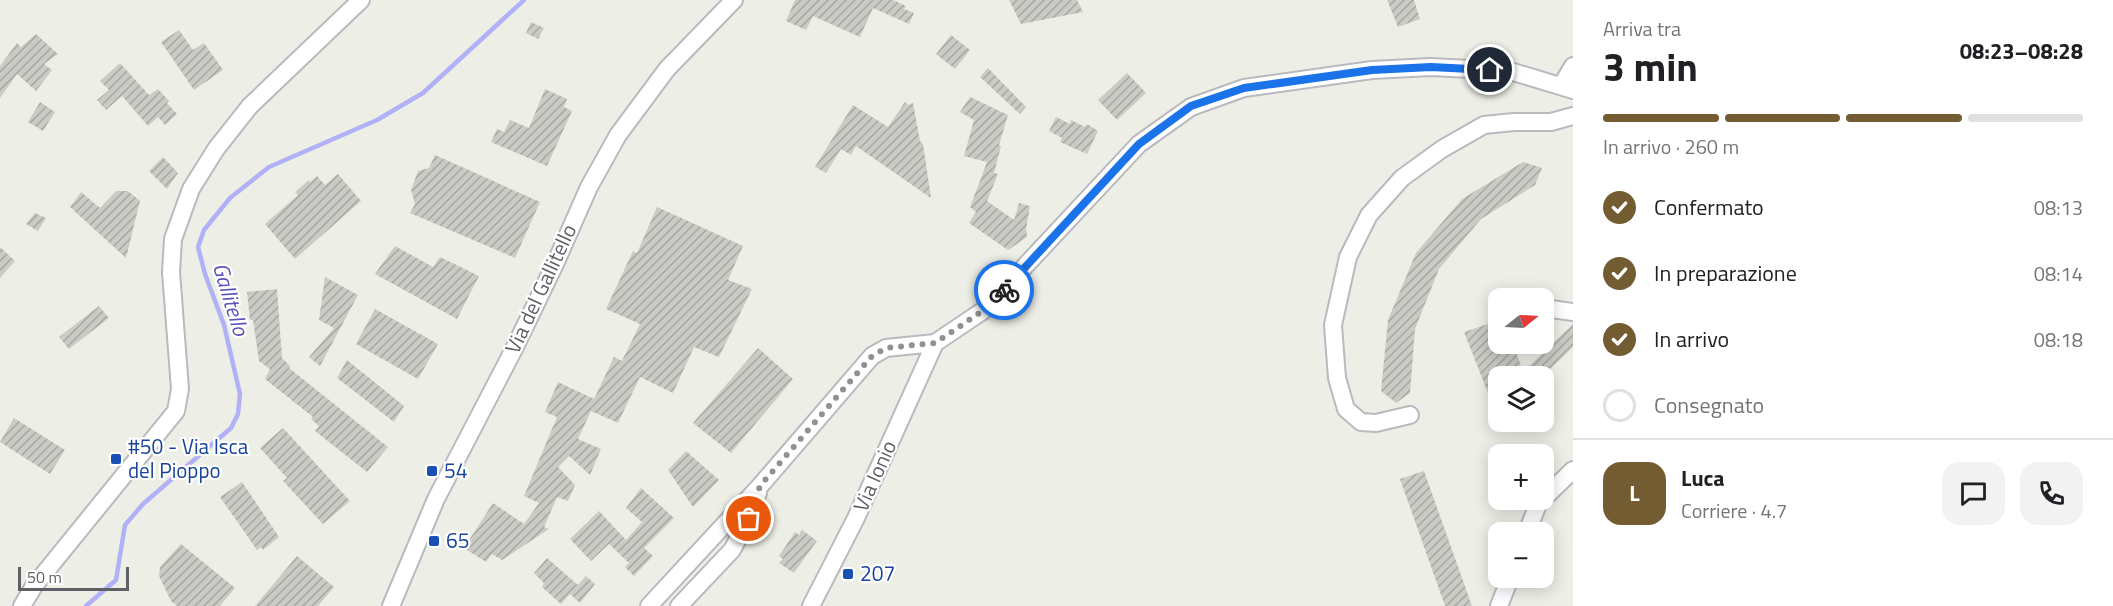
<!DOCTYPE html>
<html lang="it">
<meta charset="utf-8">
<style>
:root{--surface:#fff;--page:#f2f2f2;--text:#202124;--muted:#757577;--line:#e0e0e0;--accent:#735b32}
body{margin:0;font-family:"Titillium Web",sans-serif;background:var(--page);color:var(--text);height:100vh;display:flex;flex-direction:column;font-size:22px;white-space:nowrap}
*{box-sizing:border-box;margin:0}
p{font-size:20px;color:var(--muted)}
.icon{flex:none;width:33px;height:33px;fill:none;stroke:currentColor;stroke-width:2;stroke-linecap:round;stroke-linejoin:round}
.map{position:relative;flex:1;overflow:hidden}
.sheet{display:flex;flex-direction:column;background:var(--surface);width:540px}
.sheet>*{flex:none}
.needle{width:39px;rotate:72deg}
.controls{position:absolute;left:1488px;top:288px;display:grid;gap:12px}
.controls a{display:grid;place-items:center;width:66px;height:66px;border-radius:12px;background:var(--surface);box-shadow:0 3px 15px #0003;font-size:30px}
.scale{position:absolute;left:18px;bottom:15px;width:111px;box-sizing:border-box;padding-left:6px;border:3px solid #5f5f66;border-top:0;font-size:16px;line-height:21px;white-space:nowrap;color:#5f5f66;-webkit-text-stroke:4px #fff;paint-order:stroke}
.pin{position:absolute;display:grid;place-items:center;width:51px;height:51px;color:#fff;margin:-26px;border:3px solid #fff;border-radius:50%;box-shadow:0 2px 6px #0007}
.courier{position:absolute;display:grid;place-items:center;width:60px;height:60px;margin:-30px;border:4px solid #1a73e8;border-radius:50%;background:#fff;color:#222;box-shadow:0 2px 8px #0007}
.headline em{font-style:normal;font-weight:700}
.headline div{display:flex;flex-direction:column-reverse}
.headline{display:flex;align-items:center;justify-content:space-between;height:102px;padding:0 30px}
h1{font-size:39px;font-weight:700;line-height:45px}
.bar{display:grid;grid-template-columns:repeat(4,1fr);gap:9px 6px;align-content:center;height:72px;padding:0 30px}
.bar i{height:8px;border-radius:4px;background:var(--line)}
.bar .on{background:var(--accent)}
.bar p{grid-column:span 4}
.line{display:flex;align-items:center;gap:15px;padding:0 30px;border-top:2px solid var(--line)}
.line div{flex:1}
.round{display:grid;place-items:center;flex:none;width:63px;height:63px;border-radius:18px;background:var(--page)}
ol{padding:0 30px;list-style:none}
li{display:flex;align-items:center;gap:18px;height:66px}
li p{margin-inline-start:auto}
li .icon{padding:6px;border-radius:50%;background:var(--accent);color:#fff;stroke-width:4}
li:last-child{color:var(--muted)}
li i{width:33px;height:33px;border:3px solid var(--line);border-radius:50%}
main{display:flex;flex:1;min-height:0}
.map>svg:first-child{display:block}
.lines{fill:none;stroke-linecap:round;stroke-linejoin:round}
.stream{stroke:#b0b1f7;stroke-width:4.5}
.building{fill:url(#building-hatch)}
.minor-casing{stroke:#bab9bf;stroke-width:20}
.minor{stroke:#fff;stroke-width:16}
.done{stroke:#919193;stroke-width:6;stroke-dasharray:0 10.8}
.route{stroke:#1a73e8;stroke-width:8}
.transit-dot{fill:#1a4fb4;stroke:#fff;stroke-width:2}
.labels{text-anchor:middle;stroke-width:4.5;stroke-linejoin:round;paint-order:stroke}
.street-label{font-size:21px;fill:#5f5f66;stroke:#fff}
.transit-label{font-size:21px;fill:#164399;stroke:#fff;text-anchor:start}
.water-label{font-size:22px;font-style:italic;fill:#5a54b8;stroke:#fff}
</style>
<main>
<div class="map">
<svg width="1573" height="606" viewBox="0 0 1573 606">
<defs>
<pattern id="building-hatch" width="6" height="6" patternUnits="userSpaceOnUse" patternTransform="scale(1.5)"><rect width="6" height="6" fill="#c9cbc4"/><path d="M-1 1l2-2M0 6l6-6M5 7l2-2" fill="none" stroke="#a6a8a3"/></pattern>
</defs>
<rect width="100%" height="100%" fill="#edefe7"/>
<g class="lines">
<path class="stream" d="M86,606L116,580L125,525L143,504L231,428L238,414L240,394L224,325L205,274L198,247L204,230L230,198L269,167L377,120L423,93L524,0"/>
</g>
<path class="building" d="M795,0H893L906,6L904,9L914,13L909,24L873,8L860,37L813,16L806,30L786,21Z
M1009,0H1077L1083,12L1021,24Z
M1387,0H1414L1420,19L1398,27Z
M531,22L544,28L538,39L526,33Z
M179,30L193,50L204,43L223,70L194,90L161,42Z
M36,34L58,54L44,64L52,70L36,91L17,74L0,98V66L17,43L21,47Z
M951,35L970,50L955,69L936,54Z
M120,63L149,95L158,89L169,101L167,103L177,114L165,125L158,117L148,126L122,96L106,110L97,100L109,90L100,81Z
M988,68L1026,107L1020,114L980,77Z
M1127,73L1146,93L1117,120L1098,100Z
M545,89L567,99L564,107L572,111L547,166L491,142L497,129L504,132L510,120L529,128Z
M970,97L1008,115L999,145L1001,146L994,173L998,174L987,201L1014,220L1019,203L1030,206L1026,229L1027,237L1008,250L969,223L976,212L970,207L987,162L964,156L974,120L960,112Z
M40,102L55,112L43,131L28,122Z
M905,102L908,105L913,103L920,141L923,144L931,198L856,146L851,155L841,149L826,173L815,167L853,105L888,127Z
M1056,117L1070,124L1071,120L1085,127L1087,124L1098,131L1087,154L1060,142L1062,138L1049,131Z
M435,155L540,202L515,258L410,213L415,204L411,190L418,171L429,168Z
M163,157L178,173L167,189L149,171Z
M1523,162L1542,168L1535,185L1481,219L1439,269L1415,329L1410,393L1396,403L1381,391L1388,320L1416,253L1462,199Z
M338,174L361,201L295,259L265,224L298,195L295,192L309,180L310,182L317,176L325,185Z
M116,191H128L140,201L126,258L70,207L81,192L100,208Z
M657,207L743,246L728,280L752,289L719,357L694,347L673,393L640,377L618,423L591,411L578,439L601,449L590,475L569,456L558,467L575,485L568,501L557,497L544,527L549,529L502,560L492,554L486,562L464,548L493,503L524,524L539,503L524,496L557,417L545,412L558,382L594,399L614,357L622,361L640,324L606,309L633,251L637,253Z
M35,213L46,218L38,231L26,224Z
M395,246L433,267L440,257L479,276L457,319L375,274Z
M0,247L15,261L0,278Z
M325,277L358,295L320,366L309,357L334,328L319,320Z
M277,289L282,358L290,366L289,368L388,447L367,472L315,431L319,426L311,419L313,417L265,379L270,369L259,361L253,320H250L247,292Z
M99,306L109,318L69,349L59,337Z
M375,309L438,344L418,379L356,344Z
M1491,323L1501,350L1514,346L1523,372L1573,324V347L1544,375V367L1514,376H1498L1497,416L1464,332Z
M758,348L793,379L731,453L693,423Z
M347,360L404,406L394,422L337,378Z
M14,418L65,450L50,474L0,442Z
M283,428L350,501L323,524L283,481L287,478L260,448Z
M686,451L719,480L693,507L668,470Z
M1424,471L1472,606H1445L1400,479Z
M242,482L279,537L263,550L261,547L257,550L220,497Z
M641,488L674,518L644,548L653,556L634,576L625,567L629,563L609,544L591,561L570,539L599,511L626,540L642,522L626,508Z
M802,530L817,541L794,573L779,563L783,559L779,556L795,532L799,535Z
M181,544L235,588L220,606H177L171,601L159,576L160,567Z
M297,556L334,587L318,606H255Z
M547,558L578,585L586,576L595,584L580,603L570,594L561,604L542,587L544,583L534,573Z"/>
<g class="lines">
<defs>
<path id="minor" d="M1561,86L1573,66
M1544,308L1573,312
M1410,415L1376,423L1361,422L1346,409L1337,378L1333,325L1348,257L1369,215L1402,178L1442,149L1484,125L1514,122H1551L1573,116
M1544,498L1573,470
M1527,532L1539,502L1542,500
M22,606L34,586L176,411L180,389L171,272L173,239L191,189L216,149L250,106L361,0
M391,606L436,499L514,349L555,264L589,187L618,135L667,69L734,0
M649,606L760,486L872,356L886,348L935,343L984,310L1139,144L1191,107L1244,88L1372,70L1431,67L1510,71L1573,90
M679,606L732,550L749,519L758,493
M811,606L856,518L935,343
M1499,606L1510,578"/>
</defs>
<use href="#minor" class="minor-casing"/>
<use href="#minor" class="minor"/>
</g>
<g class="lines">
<path class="done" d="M749,519L760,486L872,356L886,348L935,343L984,310L1004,290"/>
<path class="route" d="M1004,290L1139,144L1191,106L1244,88L1372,70L1431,67L1490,70"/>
</g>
<g class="transit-dot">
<rect x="110" y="453" width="12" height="12" rx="3"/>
<rect x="426" y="465" width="12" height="12" rx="3"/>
<rect x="428" y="535" width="12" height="12" rx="3"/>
<rect x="842" y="568" width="12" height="12" rx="3"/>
</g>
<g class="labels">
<g class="street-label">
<text transform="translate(541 289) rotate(-65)" y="7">Via del Gallitello</text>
<text transform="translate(875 476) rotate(-66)" y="7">Via Ionio</text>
</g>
<g class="transit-label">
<text x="128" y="454">#50 - Via Isca<tspan x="128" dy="24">del Pioppo</tspan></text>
<text x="444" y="478">54</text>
<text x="446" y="548">65</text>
<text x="860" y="581">207</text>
</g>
<g class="water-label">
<text transform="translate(231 299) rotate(73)" y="8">Gallitello</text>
</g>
</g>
</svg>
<div class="controls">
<a><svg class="needle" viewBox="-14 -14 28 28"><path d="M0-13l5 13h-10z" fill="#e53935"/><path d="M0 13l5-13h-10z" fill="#757577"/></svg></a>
<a><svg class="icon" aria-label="layers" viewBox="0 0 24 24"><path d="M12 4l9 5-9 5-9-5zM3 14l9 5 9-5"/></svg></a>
<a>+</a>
<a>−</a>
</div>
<div class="scale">50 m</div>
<div class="pin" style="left:749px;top:519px;background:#ea580c"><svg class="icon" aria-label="bag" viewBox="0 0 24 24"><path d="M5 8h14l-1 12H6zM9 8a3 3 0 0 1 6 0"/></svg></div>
<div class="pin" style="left:1490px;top:70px;background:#1f2937"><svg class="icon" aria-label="home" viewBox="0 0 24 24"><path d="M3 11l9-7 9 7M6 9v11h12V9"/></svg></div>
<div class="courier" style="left:1004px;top:290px"><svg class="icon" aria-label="bike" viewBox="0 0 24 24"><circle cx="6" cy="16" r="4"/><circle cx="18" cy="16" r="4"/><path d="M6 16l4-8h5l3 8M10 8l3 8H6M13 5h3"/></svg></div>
</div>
<section class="sheet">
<div class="headline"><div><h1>3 min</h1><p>Arriva tra</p></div><em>08:23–08:28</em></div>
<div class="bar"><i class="on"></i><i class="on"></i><i class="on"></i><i></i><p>In arrivo · 260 m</p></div>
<ol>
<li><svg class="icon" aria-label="check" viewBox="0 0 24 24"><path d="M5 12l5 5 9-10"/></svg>Confermato<p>08:13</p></li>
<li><svg class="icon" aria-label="check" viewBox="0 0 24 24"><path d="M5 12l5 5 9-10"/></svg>In preparazione<p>08:14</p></li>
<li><svg class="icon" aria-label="check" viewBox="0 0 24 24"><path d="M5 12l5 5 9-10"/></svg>In arrivo<p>08:18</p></li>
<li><i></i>Consegnato</li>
</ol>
<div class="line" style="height:108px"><b class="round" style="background:var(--accent);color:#fff">L</b><div><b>Luca</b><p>Corriere · 4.7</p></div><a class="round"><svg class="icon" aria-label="chat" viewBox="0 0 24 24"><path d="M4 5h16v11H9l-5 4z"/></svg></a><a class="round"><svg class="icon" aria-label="phone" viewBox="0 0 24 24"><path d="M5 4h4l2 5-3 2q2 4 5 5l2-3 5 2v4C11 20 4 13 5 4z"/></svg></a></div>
</section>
</main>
